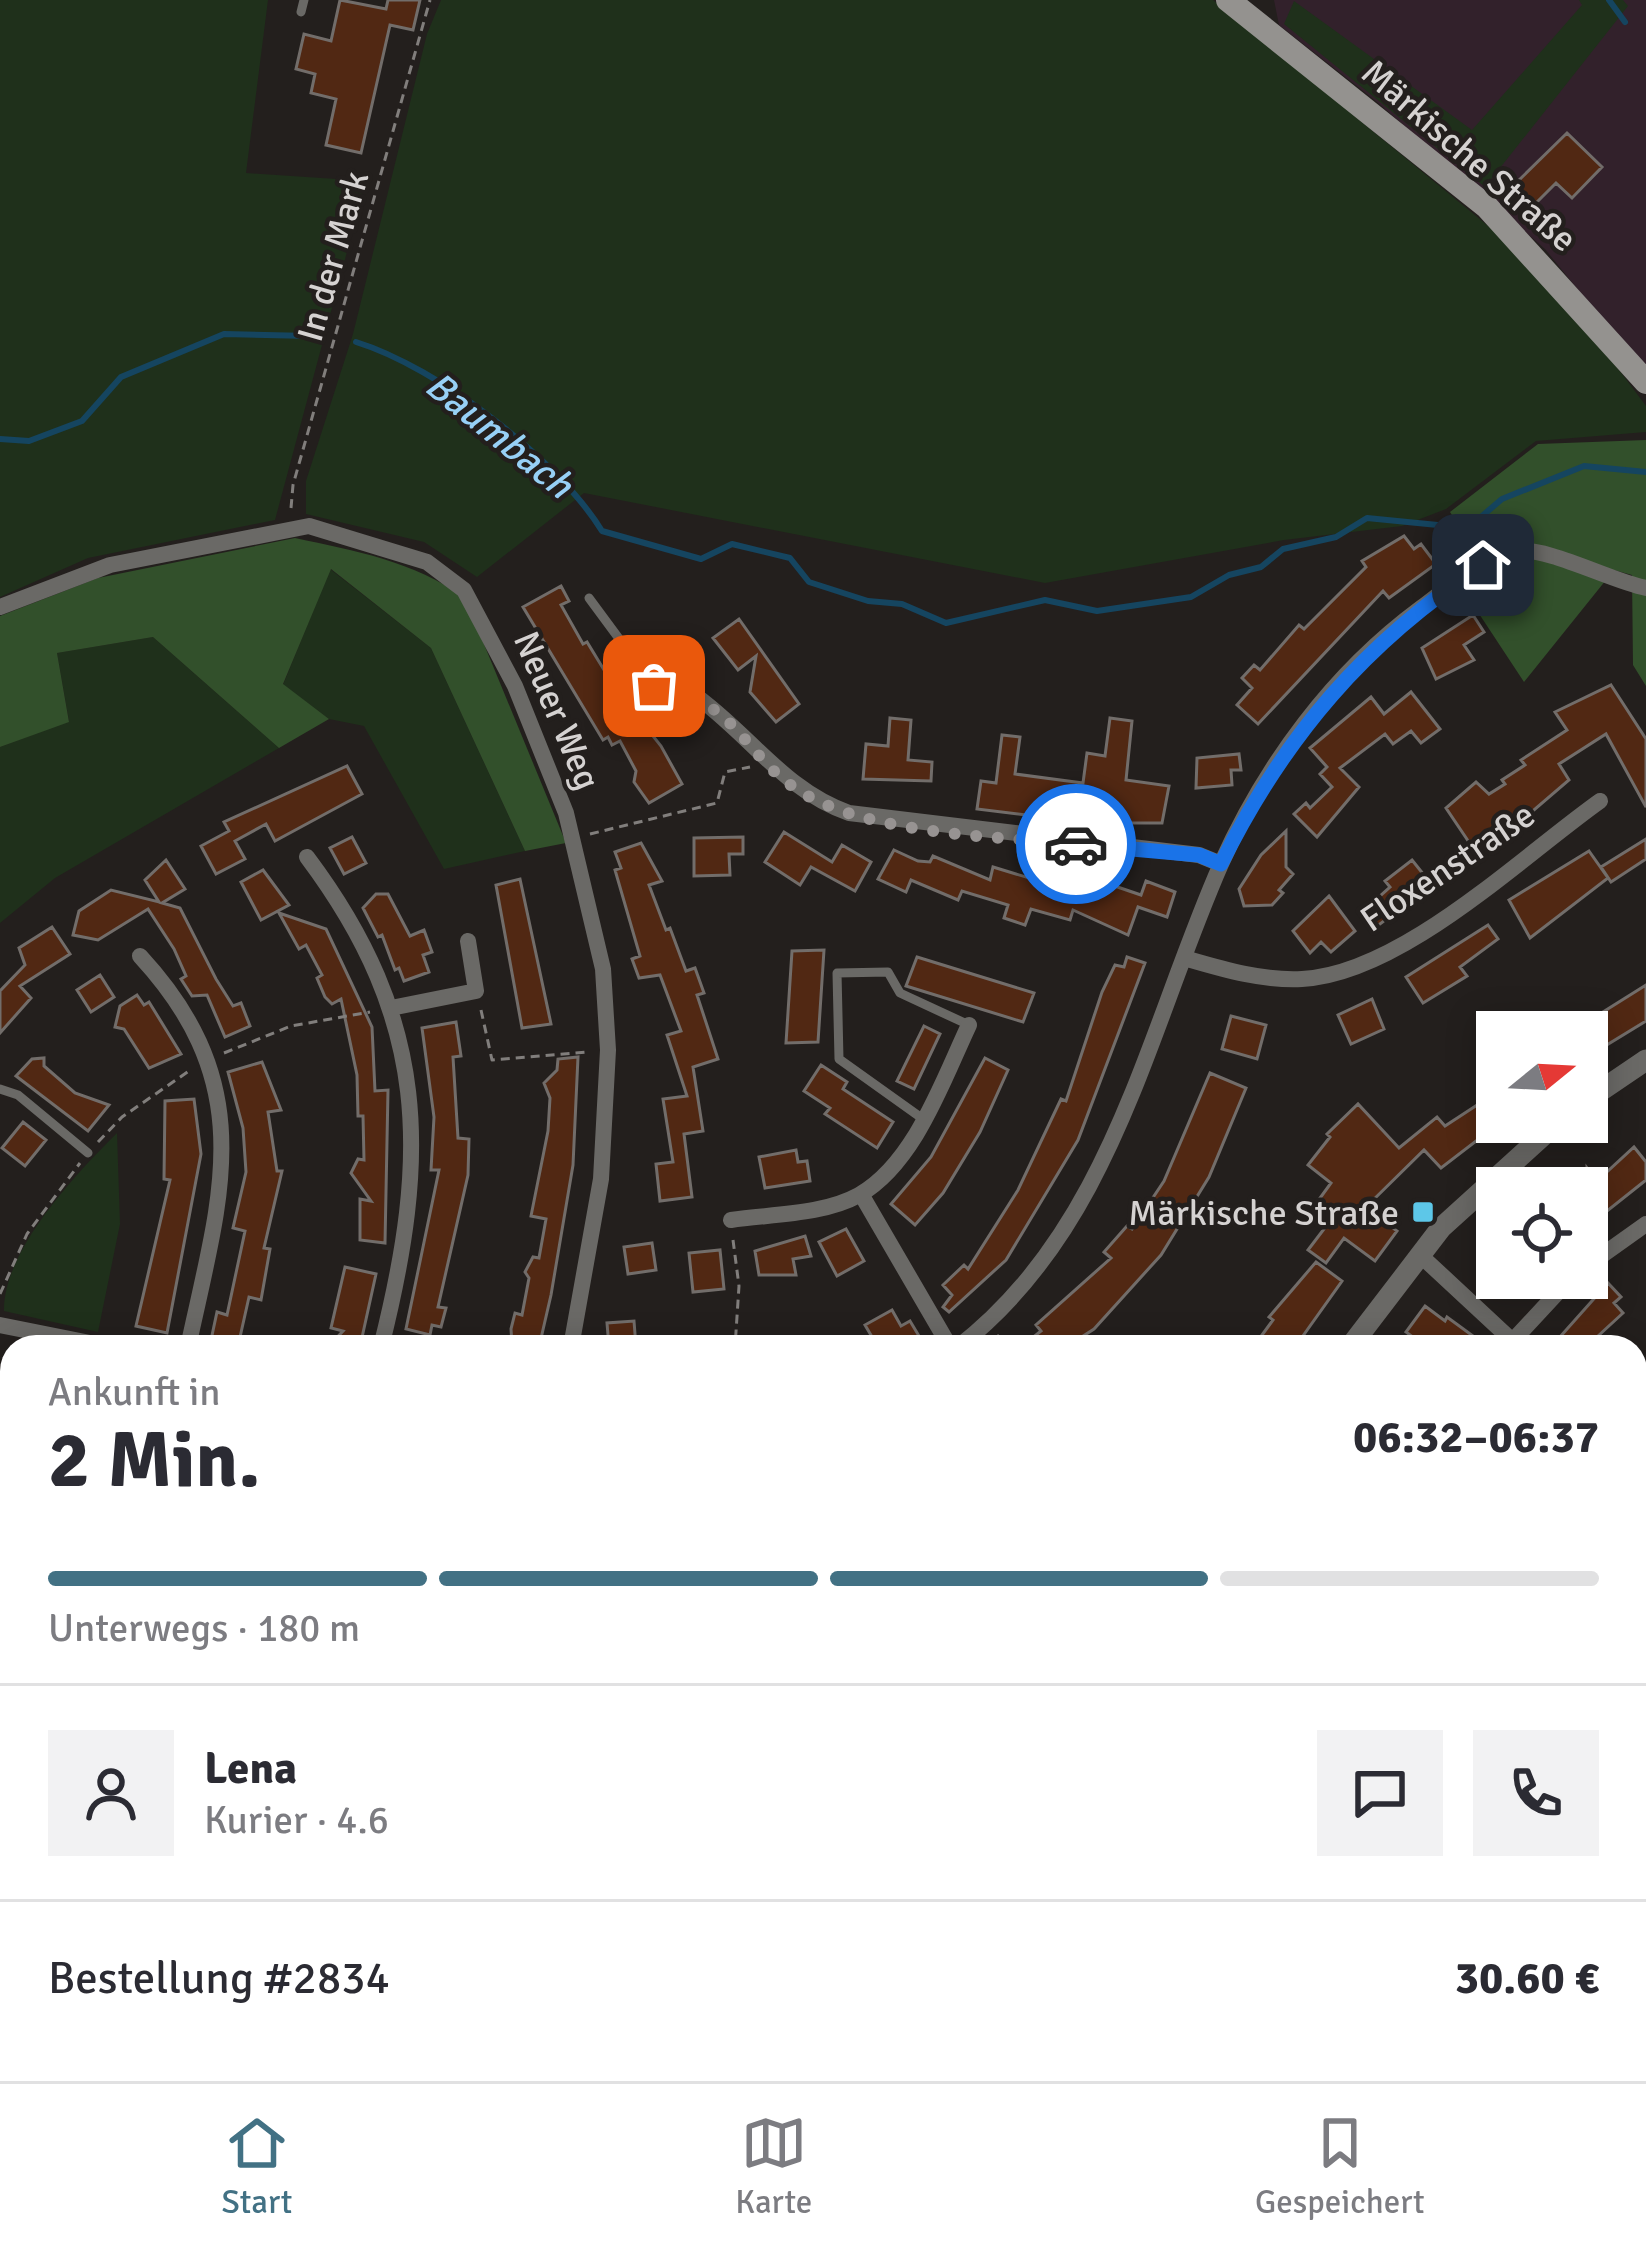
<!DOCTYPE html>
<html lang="de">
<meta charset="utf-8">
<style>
:root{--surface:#fff;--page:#f2f2f3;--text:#2b2b33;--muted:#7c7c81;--line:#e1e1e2;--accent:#427184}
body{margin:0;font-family:Signika,sans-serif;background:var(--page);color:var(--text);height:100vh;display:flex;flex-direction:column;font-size:45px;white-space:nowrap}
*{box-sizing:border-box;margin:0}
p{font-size:39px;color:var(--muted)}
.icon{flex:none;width:66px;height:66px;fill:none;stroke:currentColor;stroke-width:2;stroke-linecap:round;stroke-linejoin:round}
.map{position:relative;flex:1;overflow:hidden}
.side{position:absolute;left:0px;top:1335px;width:1647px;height:747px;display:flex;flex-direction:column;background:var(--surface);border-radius:36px 36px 0 0;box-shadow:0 6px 30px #0003}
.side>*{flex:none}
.needle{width:78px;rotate:72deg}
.buttons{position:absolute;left:1476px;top:1011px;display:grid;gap:24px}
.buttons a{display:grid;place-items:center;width:132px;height:132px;border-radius:0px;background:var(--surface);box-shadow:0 6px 30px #0003;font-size:60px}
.pin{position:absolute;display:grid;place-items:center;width:102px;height:102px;color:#fff;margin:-51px;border-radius:24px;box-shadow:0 6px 18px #0006}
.courier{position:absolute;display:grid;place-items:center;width:120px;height:120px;margin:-60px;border:9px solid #1a73e8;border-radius:50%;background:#fff;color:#222;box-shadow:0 3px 15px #0007}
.overview em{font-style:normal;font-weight:700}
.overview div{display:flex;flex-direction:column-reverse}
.overview{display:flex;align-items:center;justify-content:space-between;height:204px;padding:0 48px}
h1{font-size:78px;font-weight:700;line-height:90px}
.bar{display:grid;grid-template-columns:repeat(4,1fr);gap:18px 12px;align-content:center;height:144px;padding:0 48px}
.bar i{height:15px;border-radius:9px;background:var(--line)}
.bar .on{background:var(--accent)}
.bar p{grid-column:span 4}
.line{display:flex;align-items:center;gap:30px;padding:0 48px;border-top:3px solid var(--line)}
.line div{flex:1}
.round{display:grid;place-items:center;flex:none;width:126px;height:126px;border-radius:0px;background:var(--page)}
.tab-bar{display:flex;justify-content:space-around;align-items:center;height:168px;border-top:3px solid var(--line);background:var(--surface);font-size:33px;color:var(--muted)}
.tab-bar a{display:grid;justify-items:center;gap:6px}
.tab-bar .on{color:var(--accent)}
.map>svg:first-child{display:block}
.industrial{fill:#32212b}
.education{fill:#352120}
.green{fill:#1f301b}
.forest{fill:#32502b}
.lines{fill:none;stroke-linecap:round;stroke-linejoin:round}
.stream{stroke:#154560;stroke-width:6}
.building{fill:#512813;stroke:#726d6a;stroke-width:3}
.path{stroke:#817e7c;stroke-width:3;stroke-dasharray:9 6;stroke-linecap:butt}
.service{stroke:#6a6966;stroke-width:9}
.minor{stroke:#6a6966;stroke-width:16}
.tertiary{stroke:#6a6966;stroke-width:21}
.secondary{stroke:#94928f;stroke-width:24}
.done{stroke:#979392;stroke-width:12;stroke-dasharray:0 21.6}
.route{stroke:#1a73e8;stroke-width:15}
.poi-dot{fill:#5dc7e8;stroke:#231f1d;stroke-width:4.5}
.labels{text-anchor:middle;stroke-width:9;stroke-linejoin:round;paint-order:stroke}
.street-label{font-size:36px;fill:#d5d2d1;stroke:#231f1d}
.poi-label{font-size:36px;fill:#d5d2d1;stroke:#231f1d;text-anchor:end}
.water-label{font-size:39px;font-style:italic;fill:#97d0f6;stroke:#231f1d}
</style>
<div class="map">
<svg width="1646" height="2081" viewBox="0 0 1646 2081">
<rect width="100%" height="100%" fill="#231f1d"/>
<path class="industrial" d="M1274,0H1646V374L1545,249L1377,102L1279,25Z"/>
<path class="education" d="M59,2070H291L290,2081H56Z"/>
<path class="green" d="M0,0H268L246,173L366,181L275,520L88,558L0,597Z
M441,0H1213L1504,239L1587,327L1646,406V432L1536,441L1446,509L1402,526L1284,540L1045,583L584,493L477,577L424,542L306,514V481L353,334L427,34Z
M1579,0H1623L1628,6L1485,187L1284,24L1294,1L1472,130L1582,5Z
M330,569L431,648L525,851L444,869L364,726L329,719L283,685Z
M153,637L279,748L55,878L0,923V747L69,721L57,653Z
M117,1133L120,1224L98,1332L4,1311C3,1250 77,1173 117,1133Z"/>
<path class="forest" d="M1646,440V686L1633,665L1632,575L1614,570L1524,682L1468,597L1523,559L1499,526L1469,542L1450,512L1538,444Z
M295,538C356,551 413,561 465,598L566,843L525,851L431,648L331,569L283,684L329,719L279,748L153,637L57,653L69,722L0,747V616L98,578Z"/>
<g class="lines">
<path class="stream" d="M1609,0L1625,22
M356,342C437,367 558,459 602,531L701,559L732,544L790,558L809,582L868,601L902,604L946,623L1045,600L1097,611L1191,597L1229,575L1261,567L1283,549L1336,537L1367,518L1468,528L1502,499L1584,466L1646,472
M0,439L29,441L82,421L121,377L224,334L311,336"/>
</g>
<path class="building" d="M340,0L386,9L388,0H420L413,30L390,25L361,153L326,145L336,99L311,93L315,74L296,69L304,34L331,41Z
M1567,133L1602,167L1572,198L1556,183L1535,204L1514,185Z
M1404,536L1414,549L1421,544L1436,564L1389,598L1383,591L1258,724L1237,705L1252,688L1242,678L1254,665L1260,670L1299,625L1304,629L1366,567L1362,561Z
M561,586L569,601L561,605L583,644L587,642L640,729L645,726L661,746L682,784L649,803L634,782L636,771L620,741L612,745L608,737L603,740L523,607Z
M1473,615L1484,632L1464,645L1474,660L1436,679L1422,648Z
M739,619L799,704L776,722L750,692L756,656L738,670L713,638Z
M1611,685L1646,739V807L1606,734L1559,764L1569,780L1479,857L1446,808L1476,782L1489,794L1505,784L1502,780L1525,765L1521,760L1567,730L1555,712Z
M1411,692L1440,729L1421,743L1411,731L1393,744L1385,734L1340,768L1359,787L1317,837L1294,814L1306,803L1310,808L1332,787L1320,774L1327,767L1310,748L1371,697L1384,714Z
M890,718L911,720L908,760L932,762L931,781L863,779L866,744L888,746Z
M1110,718L1132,721L1126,780L1169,786L1162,823H1110L1112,808L1071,803L1069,820L977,809L981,781L996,783L1002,735L1020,737L1015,774L1083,783L1087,753L1105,756Z
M1239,754L1241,770H1231L1232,785L1196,788L1197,758Z
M347,766L362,794L275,841L266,824L235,841L245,859L216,874L201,846L229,831L224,822Z
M1286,831V867L1293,874L1279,890L1283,893L1272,905L1244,906L1239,889L1261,855Z
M784,832L832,862L842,845L871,862L855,891L811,867L800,885L765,862Z
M352,837L366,863L344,874L330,848Z
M743,837V854H729L730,875L694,876V838Z
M1646,839V859L1611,882L1601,867Z
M641,843L662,881L649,885L666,930L670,928L686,971L695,968L704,993L697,995L718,1059L693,1067L703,1131L684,1134L692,1197L660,1201L656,1164L673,1162L663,1099L687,1096L667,1035L681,1031L660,975L639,978L632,959L640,956L615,870L621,868L615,852Z
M894,850L918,861L930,862L933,856L990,880L993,867L1039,881L1042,873L1090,890L1094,879L1141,895L1146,881L1175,892L1167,917L1138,907L1128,935L1073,910L1070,920L1031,909L1025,925L1004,918L1008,905L962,891L958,900L911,880L906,892L878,879Z
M1589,851L1608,878L1530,938L1509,900Z
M166,860L185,889L162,903L180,908L216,979L233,1006L241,1003L250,1026L225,1037L207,995L192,996L181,979L186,976L174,949L148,909L98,940L73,935L79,911L111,890L159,902L145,880Z
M1412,860L1432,885L1372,930L1360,914L1390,887L1385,881Z
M263,870L289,905L261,920L241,882Z
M520,879L551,1024L522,1028L496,885Z
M376,894H388L410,936L424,930L432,952L423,955L429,972L404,981L399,968L395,970L382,935L378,937L363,908Z
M1329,896L1355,931L1331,952L1321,942L1310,953L1293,931Z
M279,913L326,929L372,1027L375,1091L388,1090L385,1243L360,1240V1199L371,1201L351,1173L358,1159L364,1160L363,1116H358L357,1075L341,999L332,1004L325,997L317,978L322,975L306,945L299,949Z
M1488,925L1498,939L1460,967L1467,976L1423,1003L1406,977Z
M52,927L70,954L20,986L31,998L0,1033V991L25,965L19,948Z
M824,950L818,1042L786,1043L792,951Z
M917,957L1034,993L1023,1022L906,986Z
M1127,957L1145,963L1078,1140L1006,1260L949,1312L943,1307L952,1295L943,1285L964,1265L968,1269L1018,1190L1061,1099L1066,1101L1102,992L1115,965L1124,967Z
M100,975L114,997L91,1012L77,990Z
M1646,985V1021L1587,1057V1022Z
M137,995L144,1005L149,1002L181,1054L149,1068L124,1029L115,1027L120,1006Z
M1372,999L1384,1029L1351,1044L1338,1015Z
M1231,1016L1266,1025L1257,1059L1222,1049Z
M456,1022L461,1056L453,1057L458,1138L469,1139L468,1175L438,1307L446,1308L441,1327L432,1325L430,1335L406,1329L439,1170H431L434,1117L422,1028Z
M924,1026L940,1034L914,1089L897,1081Z
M578,1057L573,1165L551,1295L539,1347H521L512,1345L511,1329L515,1313L522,1315L529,1278L525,1272L533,1257L539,1258L546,1219L531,1216L548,1131L550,1098L544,1083L557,1070L558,1059Z
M44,1058V1066L75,1093L109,1105L88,1131L16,1076L32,1059Z
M985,1058L1008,1070L980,1132L943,1193L915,1225L891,1204L931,1157Z
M262,1062L281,1110L268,1112L277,1171H282L264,1248L270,1249L261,1300L249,1297L238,1346L211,1340L217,1312L227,1315L245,1231L233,1228L246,1172L243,1128L228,1072Z
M821,1065L847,1082L843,1089L893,1122L877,1148L825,1114L830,1108L804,1091Z
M1210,1073L1246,1088L1209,1177L1161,1255L1094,1329L1066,1347H1021L1041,1331L1036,1325L1111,1258L1104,1252L1127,1226L1132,1229L1164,1181Z
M1497,1092V1125L1441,1168L1424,1150L1366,1207L1397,1231L1375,1261L1344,1238L1326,1263L1308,1250L1324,1229L1307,1216L1331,1183L1308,1165L1330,1137L1327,1134L1358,1104L1399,1148L1437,1117L1445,1126Z
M194,1099L201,1154L167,1333L136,1326L170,1180L164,1179L165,1101Z
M23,1122L46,1140L25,1166L2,1148Z
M1634,1147L1646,1162V1180L1587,1227V1168L1597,1181Z
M796,1150L798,1162L807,1161L810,1181L765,1188L759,1157Z
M846,1229L864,1261L837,1276L819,1242Z
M805,1236L811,1256L793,1259L796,1275H759L755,1251Z
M652,1243L656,1270L628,1274L624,1247Z
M720,1250L724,1289L693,1292L689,1253Z
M1316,1262L1342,1281L1295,1347H1278L1262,1335L1273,1320L1269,1317Z
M345,1267L376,1274L361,1342L328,1347L343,1331L331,1328Z
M1608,1283L1621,1297L1614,1303L1623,1313L1586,1347H1551Z
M1425,1306L1445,1321L1447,1317L1488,1347H1426L1406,1332Z
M892,1310L901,1326L910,1321L919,1336L902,1347H878L865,1325Z
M634,1321L636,1347H609L607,1323Z"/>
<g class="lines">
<path class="path" d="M291,508L293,485L430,0
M590,834L717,803L725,772L750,767
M481,1010L492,1060L587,1052
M224,1053L291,1026L370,1012
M98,1142L122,1117L189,1071
M733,1240L739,1286L735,1347
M0,1294L27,1234L80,1163
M997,1335L1007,1347
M976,2070L992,2081
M1230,2081L1237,2070"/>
<path class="service" d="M301,12L304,0
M589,598L654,686L692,693
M0,1089L18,1095L88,1153
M923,1119L839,1059L837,973L888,972L900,993L969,1025"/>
<path class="minor" d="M0,607L110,565L309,526L427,562L464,590L515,686L566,813L603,969L608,1050L601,1179L571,1347
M692,693C748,732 783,790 849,813L1199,855L1221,864
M307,857C430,1021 429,1156 381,1347
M140,956C260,1086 221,1194 188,1347
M1184,958C1222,969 1261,981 1302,979C1401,974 1521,857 1600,801
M391,1008L476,991L468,941
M861,1194L950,1347
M731,1220C771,1214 823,1215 859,1195C915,1163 943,1080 969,1025
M1419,1254L1519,1347
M1587,1266L1646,1224
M0,1325L110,1347
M958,1347C1111,1229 1147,1032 1221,864C1266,764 1333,673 1421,608C1447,589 1482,556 1515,551C1546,546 1611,581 1646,588
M1507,1347L1571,1278
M1635,1629L1646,1631
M0,1760L12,1708
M1635,1875L1646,1890
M606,2070L660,2081
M1397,2070L1411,2081
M1151,2073L1152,2070
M464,2081L465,2070
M1360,2081L1366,2070"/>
<path class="tertiary" d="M1587,1100L1646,1060
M1350,1347L1441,1228L1558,1122
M869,2081L875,2070"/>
<path class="secondary" d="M1228,0L1487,207L1646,382"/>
</g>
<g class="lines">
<path class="done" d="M654,686C743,702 741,758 806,795C874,834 998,837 1076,844"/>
<path class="route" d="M1076,844L1199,855L1221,864C1284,737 1365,642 1483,565"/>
</g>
<rect class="poi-dot" x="1411" y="1200" width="24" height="24" rx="6"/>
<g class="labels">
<g class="street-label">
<text transform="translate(1470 155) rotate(41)" y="13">Märkische Straße</text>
<text transform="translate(332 256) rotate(-74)" y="13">In der Mark</text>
<text transform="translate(558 710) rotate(67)" y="13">Neuer Weg</text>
<text transform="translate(1447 866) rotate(-34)" y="13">Floxenstraße</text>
</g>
<g class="poi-label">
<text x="1399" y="1225">Märkische Straße</text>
</g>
<g class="water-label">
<text transform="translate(500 434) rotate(39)" y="14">Baumbach</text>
</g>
</g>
</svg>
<div class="buttons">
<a><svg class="needle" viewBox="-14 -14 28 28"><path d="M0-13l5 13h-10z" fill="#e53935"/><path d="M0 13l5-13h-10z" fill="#7c7c81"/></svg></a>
<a><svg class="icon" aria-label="locate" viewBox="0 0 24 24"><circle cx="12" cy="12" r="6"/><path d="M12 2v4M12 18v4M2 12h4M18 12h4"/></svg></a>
</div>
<div class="pin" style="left:654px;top:686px;background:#ea580c"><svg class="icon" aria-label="bag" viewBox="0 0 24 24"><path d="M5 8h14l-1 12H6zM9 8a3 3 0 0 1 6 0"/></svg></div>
<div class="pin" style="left:1483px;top:565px;background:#1f2937"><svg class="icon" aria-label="home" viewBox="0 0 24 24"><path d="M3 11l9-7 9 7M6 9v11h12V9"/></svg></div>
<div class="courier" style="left:1076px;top:844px"><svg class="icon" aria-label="car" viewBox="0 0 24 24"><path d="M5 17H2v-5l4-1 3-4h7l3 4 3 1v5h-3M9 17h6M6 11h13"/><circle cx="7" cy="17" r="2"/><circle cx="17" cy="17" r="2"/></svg></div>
<section class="side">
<div class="overview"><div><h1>2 Min.</h1><p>Ankunft in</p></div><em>06:32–06:37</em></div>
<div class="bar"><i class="on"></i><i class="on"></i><i class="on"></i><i></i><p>Unterwegs · 180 m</p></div>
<div class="line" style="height:216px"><a class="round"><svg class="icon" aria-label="person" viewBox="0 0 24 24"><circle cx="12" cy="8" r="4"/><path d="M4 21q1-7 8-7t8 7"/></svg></a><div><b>Lena</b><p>Kurier · 4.6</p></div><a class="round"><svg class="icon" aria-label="chat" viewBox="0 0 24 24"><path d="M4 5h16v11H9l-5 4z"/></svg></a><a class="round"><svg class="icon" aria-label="phone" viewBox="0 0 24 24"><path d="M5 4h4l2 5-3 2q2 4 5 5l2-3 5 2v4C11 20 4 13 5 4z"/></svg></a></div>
<div class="line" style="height:156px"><div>Bestellung #2834</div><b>30.60 €</b></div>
</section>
</div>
<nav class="tab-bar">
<a class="on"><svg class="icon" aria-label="home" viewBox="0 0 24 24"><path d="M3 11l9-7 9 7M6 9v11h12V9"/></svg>Start</a>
<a><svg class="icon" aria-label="map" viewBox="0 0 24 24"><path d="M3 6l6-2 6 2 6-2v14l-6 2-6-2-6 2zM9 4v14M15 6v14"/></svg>Karte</a>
<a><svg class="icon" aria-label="saved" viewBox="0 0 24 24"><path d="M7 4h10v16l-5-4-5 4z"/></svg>Gespeichert</a>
</nav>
